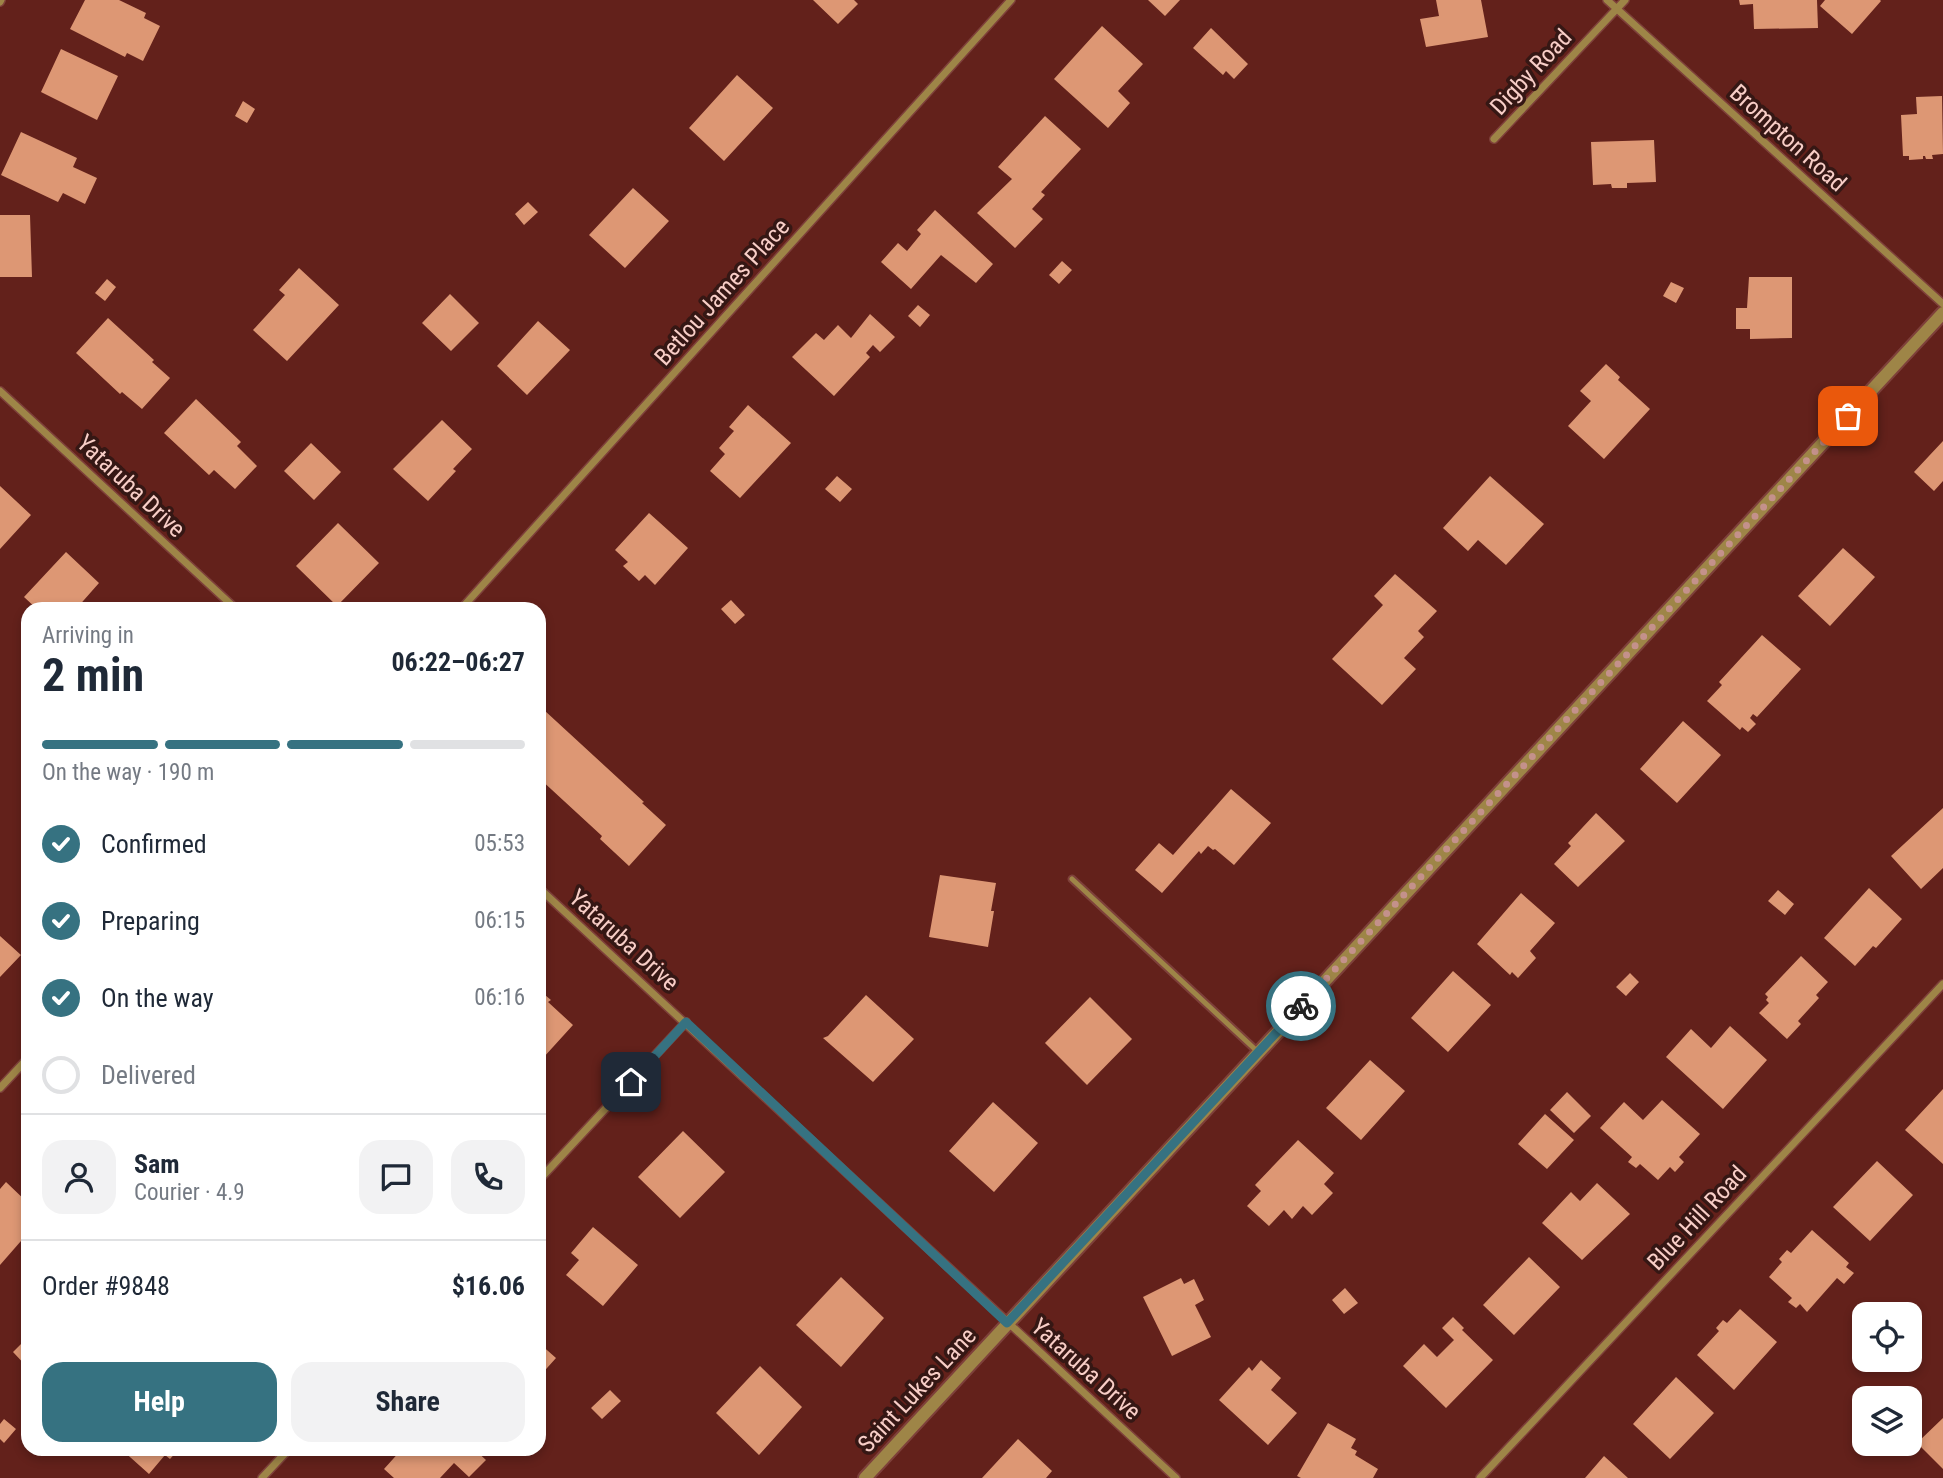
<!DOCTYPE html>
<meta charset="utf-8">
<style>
:root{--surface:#fff;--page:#f2f2f3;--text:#1f2937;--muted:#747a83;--line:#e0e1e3;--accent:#367281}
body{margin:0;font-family:"Roboto Condensed",sans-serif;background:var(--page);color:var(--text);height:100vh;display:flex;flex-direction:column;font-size:26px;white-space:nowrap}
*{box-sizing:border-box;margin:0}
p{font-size:23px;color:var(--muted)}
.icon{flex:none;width:38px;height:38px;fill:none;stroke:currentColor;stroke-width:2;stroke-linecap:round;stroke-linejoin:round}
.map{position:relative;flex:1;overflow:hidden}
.details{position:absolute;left:21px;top:602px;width:525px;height:854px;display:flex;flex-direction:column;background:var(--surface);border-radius:21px;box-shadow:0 4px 10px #0003}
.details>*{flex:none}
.controls{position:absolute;left:1852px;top:1302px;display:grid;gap:14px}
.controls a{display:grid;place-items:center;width:70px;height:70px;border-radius:14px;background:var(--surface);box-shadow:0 4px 10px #0003;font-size:35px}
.pin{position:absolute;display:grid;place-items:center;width:60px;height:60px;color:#fff;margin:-30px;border-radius:14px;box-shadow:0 4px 10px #0006}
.courier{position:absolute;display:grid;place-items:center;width:70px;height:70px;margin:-35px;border:5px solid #367281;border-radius:50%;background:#fff;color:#222;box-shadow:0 2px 9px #0007}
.summary em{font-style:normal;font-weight:700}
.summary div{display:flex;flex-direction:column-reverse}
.summary{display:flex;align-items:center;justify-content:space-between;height:119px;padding:0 21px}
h1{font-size:46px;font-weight:700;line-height:52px}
.bar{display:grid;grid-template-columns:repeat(4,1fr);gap:10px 7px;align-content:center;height:84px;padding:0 21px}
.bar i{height:9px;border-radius:5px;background:var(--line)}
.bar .active{background:var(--accent)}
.bar p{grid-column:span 4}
.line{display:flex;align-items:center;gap:18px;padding:0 21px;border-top:2px solid var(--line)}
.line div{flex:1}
.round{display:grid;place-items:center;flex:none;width:74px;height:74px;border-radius:21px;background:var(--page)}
ol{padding:0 21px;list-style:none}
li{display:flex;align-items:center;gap:21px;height:77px}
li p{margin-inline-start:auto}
li .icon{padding:7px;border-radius:50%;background:var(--accent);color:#fff;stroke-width:4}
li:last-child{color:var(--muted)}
li i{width:38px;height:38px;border:4px solid var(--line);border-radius:50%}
.primary-button{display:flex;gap:14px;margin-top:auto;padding:14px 21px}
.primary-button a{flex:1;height:80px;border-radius:21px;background:var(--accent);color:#fff;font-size:28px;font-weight:700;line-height:80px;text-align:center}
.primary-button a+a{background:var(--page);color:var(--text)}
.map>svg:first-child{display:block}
.building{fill:#dd9774}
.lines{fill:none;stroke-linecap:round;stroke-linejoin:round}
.service-casing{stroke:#7e403a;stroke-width:9}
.minor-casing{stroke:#7e403a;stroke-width:10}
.tertiary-casing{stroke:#7e403a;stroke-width:16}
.service{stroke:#9e8547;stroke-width:5}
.minor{stroke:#9e8547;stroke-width:7}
.tertiary{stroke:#9e8547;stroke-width:12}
.done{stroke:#c4918b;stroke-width:7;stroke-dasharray:0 12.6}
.route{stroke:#367281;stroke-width:9}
.labels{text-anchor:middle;stroke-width:7;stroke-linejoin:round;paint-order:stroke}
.street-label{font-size:24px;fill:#f8cec7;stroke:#351714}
</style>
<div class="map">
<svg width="1943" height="1478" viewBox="0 0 1943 1478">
<rect width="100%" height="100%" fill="#63211b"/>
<path class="building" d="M85,0H119L146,13L144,18L160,26L143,61L127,53L125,57L70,29Z
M813,0H854L858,4L838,24Z
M1148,0H1180L1165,16Z
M1436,0H1481L1488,37L1426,47L1420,19L1439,16Z
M1739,0H1817L1818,28L1754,29L1753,4L1740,5Z
M1825,0H1880L1881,1L1852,34L1820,6Z
M1102,26L1143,64L1118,91L1130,103L1108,128L1054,79Z
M1211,28L1248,64L1234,79L1226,71L1223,75L1193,48Z
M61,49L118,76L97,120L41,92Z
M737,75L773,108L724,161L689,128Z
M1942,96L1943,154L1932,155L1933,159H1926L1925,156H1923V159L1909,160V156H1903L1901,115L1917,114L1916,97Z
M243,101L255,109L247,123L235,116Z
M1045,116L1081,149L1041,192L1045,195L1032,209L1043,219L1015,248L977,213L1012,179L998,167Z
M21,132L77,158L73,167L97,178L85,204L63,193L58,202L1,175Z
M1654,140L1656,182L1627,183V188H1612L1611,184L1593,185L1591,142Z
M633,188L669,221L625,268L589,235Z
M528,202L538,212L524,225L515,214Z
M935,210L993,264L976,283L941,255L911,289L881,262L898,243L907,251L921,234L917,230Z
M0,215H30L32,277H0Z
M1062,261L1072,270L1059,284L1049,275Z
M299,268L339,305L287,361L253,330L285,295L279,290Z
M1749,277H1792V338L1750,339V329H1736V308H1747Z
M107,279L116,287L105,301L95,293Z
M1671,282L1684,288L1676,303L1663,296Z
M450,294L479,323L451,351L422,323Z
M918,305L930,315L920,327L908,316Z
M870,314L895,337L880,352L873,345L866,353L870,357L834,396L792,357L816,333L824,340L838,325L851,338Z
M108,318L154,360L152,362L170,378L142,409L122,392L120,394L76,353Z
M538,321L570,350L527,395L497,366Z
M1606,364L1620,377L1618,380L1650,409L1604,459L1568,426L1591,401L1580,391Z
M196,399L241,442L237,446L257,466L235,489L214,470L209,475L164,433Z
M748,405L791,443L740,498L710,471L725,454L719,448L734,431L729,427Z
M442,420L472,449L453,469L456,471L428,501L393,469Z
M1943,441V481L1934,491L1914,472Z
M311,443L341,472L314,500L284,471Z
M837,476L852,489L840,502L825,489Z
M1490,476L1544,524L1506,565L1478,540L1468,551L1443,528Z
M0,486L31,515L0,549Z
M649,513L688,548L655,585L645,575L639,581L623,566L628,562L615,550Z
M338,523L379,563L337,606L296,566Z
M1843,548L1875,577L1830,626L1798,596Z
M66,552L99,583L76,609H37L24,597Z
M1395,574L1437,611L1418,631L1424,637L1404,658L1416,669L1382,705L1332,659L1383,605L1374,596Z
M731,600L745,615L735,624L721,609Z
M1762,635L1801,669L1757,717L1753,714L1750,718L1756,724L1748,732L1742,727L1740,730L1707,701L1722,685L1719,682Z
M544,710L644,802L642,803L666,825L629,866L600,839L602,836L539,778V716Z
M1683,721L1721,755L1677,803L1640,769Z
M1231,789L1271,823L1234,865L1215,849L1213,850L1208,846L1201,854L1199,851L1162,893L1135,870L1159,843L1173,855Z
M1943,808V868L1921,889L1891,856Z
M1596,813L1625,841L1578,887L1554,864L1571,846L1568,843Z
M940,875L996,883L991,911H994L988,947L929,937Z
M1869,888L1902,919L1876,948L1873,946L1855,966L1824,938Z
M1778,890L1794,904L1785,915L1768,901Z
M1521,893L1555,923L1530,951L1536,958L1518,978L1512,972L1510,975L1477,944Z
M0,936L21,955L0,977Z
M1801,956L1828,982L1816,995L1819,998L1798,1021L1801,1024L1787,1039L1759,1013L1769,1003L1766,1000L1768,997L1765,994Z
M1453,971L1491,1005L1448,1052L1411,1018Z
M1630,973L1639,982L1626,996L1616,987Z
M539,990L551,1000L548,1002L573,1025L543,1058L539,1054Z
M866,995L914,1039L873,1082L823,1038L828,1036Z
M1090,997L1132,1039L1087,1085L1045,1043Z
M1730,1026L1767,1060L1723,1109L1666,1057L1691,1029L1711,1048Z
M1370,1060L1405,1091L1361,1140L1326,1108Z
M1943,1089V1164L1905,1130Z
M1567,1092L1591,1116L1574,1133L1550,1110Z
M1662,1100L1700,1134L1679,1157L1684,1162L1675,1172L1670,1167L1658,1180L1640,1164L1636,1168L1628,1162L1632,1157L1600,1128L1624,1102L1643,1120Z
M993,1102L1038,1143L994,1192L949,1151Z
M1545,1114L1574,1140L1547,1169L1518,1144Z
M683,1131L725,1172L680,1218L638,1177Z
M1298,1140L1334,1173L1324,1184L1333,1193L1312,1215L1303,1206L1292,1219L1284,1210L1269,1226L1247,1206L1261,1191L1255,1185Z
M1877,1161L1913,1195L1870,1241L1833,1207Z
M6,1182L28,1203V1233L0,1265V1189Z
M1597,1183L1630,1214L1582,1260L1542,1223L1571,1192L1580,1201Z
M593,1227L638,1265L603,1306L566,1275L579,1260L571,1253Z
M1812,1230L1849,1263L1846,1267L1854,1273L1844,1284L1837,1278L1807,1312L1800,1304L1796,1308L1788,1302L1792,1298L1769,1277L1782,1262L1779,1259L1787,1250L1791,1253Z
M1529,1257L1560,1287L1514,1335L1483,1305Z
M841,1277L884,1318L841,1367L796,1325Z
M1181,1278L1184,1284L1194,1279L1204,1300L1195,1305L1211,1337L1172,1356L1143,1297Z
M1345,1288L1358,1303L1344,1314L1332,1300Z
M1740,1309L1777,1342L1734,1390L1697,1355L1719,1331L1716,1328L1723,1320L1727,1323Z
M1453,1317L1464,1328L1462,1330L1493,1360L1446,1408L1403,1366L1424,1344L1437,1357L1454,1340L1442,1328Z
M25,1340L28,1342V1368L13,1352Z
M539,1343L556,1358L539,1377Z
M1261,1360L1281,1378L1271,1390L1297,1413L1268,1445L1219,1400L1249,1367L1252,1371Z
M760,1366L802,1407L759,1455L716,1413Z
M1676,1377L1714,1413L1670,1459L1633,1424Z
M610,1390L621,1401L602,1419L591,1408Z
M1943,1418V1469L1917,1443Z
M4,1419L16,1429L4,1443L0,1439V1424Z
M1328,1423L1356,1439L1351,1448L1357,1451L1355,1455L1378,1469L1373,1478H1301L1297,1476Z
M1018,1439L1052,1471L1046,1478H982Z
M121,1449H179L170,1459L165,1455L149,1474Z
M402,1449H474L486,1460L469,1477L454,1463L440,1478H394L384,1469Z
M1604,1456L1628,1478H1585Z"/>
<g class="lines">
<defs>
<path id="service" d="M1072,879L1258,1052"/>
<path id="minor" d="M1607,0L1943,304
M0,2L1,0
M1494,139L1625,0
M0,391L236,609
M461,609L1011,0
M539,888L1176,1478
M0,1088L28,1058
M539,1180L686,1022
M262,1478L289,1449
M1480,1478L1943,984"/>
<path id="tertiary" d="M865,1478L1943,313"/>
</defs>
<use href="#service" class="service-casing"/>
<use href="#minor" class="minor-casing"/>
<use href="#tertiary" class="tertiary-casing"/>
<use href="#service" class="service"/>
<use href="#minor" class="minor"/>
<use href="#tertiary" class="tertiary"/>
</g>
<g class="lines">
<path class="done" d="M1301,1006L1848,416"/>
<path class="route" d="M631,1082L686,1022L1007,1323L1301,1006"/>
</g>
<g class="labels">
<g class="street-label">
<text transform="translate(1531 72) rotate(-47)" y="8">Digby Road</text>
<text transform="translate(1788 138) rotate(42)" y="8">Brompton Road</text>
<text transform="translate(722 292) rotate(-48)" y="8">Betlou James Place</text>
<text transform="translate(131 486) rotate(43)" y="8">Yataruba Drive</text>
<text transform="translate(624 940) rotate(42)" y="8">Yataruba Drive</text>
<text transform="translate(1697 1218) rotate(-47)" y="8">Blue Hill Road</text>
<text transform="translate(1086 1369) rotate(42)" y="8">Yataruba Drive</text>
<text transform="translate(917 1390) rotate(-47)" y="8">Saint Lukes Lane</text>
</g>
</g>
</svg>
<div class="controls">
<a><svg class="icon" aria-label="locate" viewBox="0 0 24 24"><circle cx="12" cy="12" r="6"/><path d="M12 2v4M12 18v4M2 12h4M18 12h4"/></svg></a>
<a><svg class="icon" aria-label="layers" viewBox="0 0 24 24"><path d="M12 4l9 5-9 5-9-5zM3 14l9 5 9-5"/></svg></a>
</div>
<div class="pin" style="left:1848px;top:416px;background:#ea580c"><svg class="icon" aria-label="bag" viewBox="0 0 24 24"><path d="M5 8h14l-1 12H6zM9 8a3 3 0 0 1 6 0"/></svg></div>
<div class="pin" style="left:631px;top:1082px;background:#1f2937"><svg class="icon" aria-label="home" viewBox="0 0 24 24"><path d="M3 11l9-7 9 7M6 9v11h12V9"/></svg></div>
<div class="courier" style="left:1301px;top:1006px"><svg class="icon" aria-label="bike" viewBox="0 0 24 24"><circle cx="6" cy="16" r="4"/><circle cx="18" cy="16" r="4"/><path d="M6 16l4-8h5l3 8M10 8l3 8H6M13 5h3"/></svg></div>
<section class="details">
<div class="summary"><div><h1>2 min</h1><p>Arriving in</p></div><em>06:22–06:27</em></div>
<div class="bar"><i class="active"></i><i class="active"></i><i class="active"></i><i></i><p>On the way · 190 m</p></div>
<ol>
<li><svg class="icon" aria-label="check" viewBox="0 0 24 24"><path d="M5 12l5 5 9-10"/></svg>Confirmed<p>05:53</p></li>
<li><svg class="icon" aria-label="check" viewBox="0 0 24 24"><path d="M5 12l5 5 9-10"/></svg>Preparing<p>06:15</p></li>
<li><svg class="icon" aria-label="check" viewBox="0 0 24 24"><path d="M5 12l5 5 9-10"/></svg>On the way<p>06:16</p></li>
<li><i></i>Delivered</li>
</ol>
<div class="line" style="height:126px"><a class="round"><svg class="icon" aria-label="person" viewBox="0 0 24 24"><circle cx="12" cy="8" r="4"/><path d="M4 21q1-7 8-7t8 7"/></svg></a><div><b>Sam</b><p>Courier · 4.9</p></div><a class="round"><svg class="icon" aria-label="chat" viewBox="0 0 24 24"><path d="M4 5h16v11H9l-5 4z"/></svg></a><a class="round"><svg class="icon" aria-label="phone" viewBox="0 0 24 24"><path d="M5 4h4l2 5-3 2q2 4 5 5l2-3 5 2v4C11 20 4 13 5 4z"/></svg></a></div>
<div class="line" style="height:91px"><div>Order #9848</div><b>$16.06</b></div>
<div class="primary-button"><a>Help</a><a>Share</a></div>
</section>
</div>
